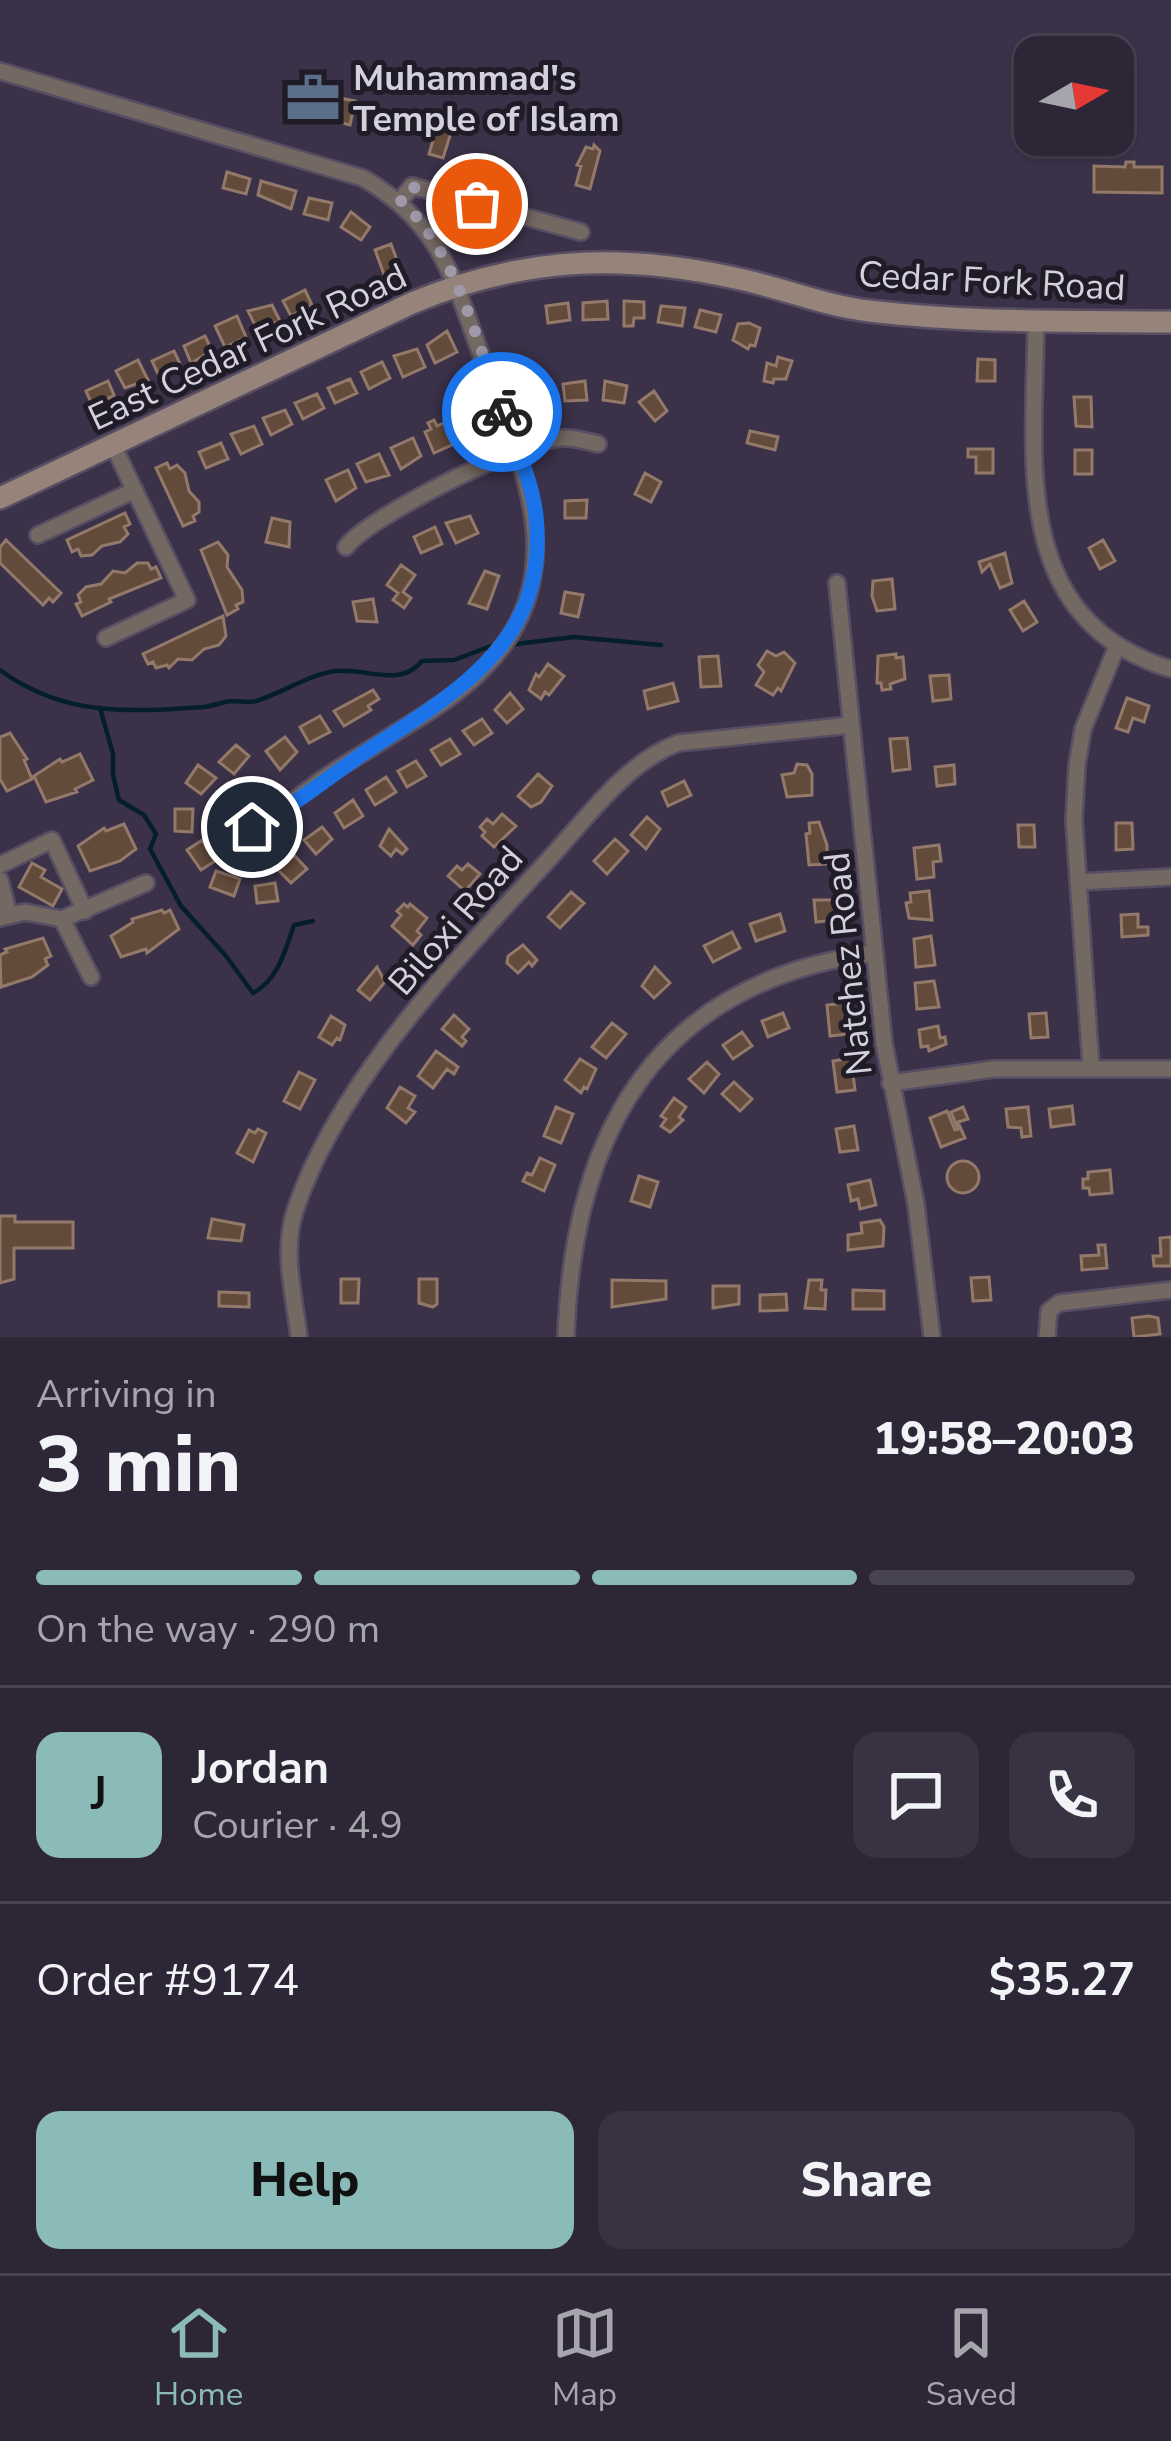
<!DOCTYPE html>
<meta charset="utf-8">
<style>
:root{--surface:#2c2637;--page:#383242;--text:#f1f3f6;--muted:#a6a5ad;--line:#484352;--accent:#8bbbb9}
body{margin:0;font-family:"Nunito Sans",sans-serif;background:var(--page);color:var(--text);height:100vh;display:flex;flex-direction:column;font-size:45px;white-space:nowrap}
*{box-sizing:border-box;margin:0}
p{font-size:39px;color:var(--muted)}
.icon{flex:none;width:66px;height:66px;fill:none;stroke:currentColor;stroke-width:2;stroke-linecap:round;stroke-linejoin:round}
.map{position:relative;height:1337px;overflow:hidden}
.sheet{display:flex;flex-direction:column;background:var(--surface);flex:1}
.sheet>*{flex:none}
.needle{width:78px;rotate:81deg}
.tools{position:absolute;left:1014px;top:36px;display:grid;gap:24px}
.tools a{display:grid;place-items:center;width:120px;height:120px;border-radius:24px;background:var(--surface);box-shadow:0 3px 9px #0004,0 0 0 3px var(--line);font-size:60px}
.pin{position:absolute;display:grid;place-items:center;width:102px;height:102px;color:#fff;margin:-51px;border:6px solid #fff;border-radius:50%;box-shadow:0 3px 12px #0007}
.courier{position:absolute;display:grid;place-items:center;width:120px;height:120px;margin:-60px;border:9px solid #1a73e8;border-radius:50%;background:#fff;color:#222;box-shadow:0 3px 15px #0007}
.head em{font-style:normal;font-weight:800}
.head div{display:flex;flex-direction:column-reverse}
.head{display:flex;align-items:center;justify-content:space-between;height:204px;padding:0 36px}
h1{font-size:78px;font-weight:800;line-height:90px}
.bar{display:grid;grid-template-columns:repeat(4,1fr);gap:18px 12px;align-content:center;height:144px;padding:0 36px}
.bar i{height:15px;border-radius:9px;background:var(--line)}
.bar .selected{background:var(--accent)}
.bar p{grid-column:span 4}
.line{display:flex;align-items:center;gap:30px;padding:0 36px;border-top:3px solid var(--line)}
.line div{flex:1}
.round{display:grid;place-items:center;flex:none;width:126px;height:126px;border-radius:24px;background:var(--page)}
.primary-button{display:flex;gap:24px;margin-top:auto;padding:24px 36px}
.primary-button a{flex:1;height:138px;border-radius:24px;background:var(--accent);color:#111;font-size:48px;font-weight:800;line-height:138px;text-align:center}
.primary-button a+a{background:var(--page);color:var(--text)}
.menu{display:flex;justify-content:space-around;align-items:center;height:168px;border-top:3px solid var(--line);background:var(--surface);font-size:33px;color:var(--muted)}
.menu a{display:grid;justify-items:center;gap:6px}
.menu .selected{color:var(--accent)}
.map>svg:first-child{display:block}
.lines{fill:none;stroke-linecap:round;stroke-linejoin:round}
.stream{stroke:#041e2a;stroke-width:4.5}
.building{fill:#634b3c;stroke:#937969;stroke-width:3}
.street-casing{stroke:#574e64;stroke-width:20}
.secondary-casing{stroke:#574e64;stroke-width:26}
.street{stroke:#746862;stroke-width:15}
.secondary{stroke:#968379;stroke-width:21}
.done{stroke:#9f99aa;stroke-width:12;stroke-dasharray:0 21.6}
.route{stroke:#1a73e8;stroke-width:15}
.labels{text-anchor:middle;stroke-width:10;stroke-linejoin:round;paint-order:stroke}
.poi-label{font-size:36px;font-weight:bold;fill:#d5d0de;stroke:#201c27;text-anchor:start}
.street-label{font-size:36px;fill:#d5d0de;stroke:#201c27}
</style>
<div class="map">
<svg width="1171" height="1337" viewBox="0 0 1171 1337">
<rect width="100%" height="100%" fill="#3b3249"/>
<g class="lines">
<path class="stream" d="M516,644L574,637L661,645
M0,670C64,717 128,712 204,707C213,706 222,702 231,701C242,701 249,704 259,700C284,692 310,674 336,671C368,668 400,688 422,661L454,660L491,646
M100,708L113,754V775L119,800L144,815L156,834L150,849L181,906L226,956L253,993C278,980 285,951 294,925L313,921"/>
</g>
<path class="building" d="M314,87L326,95L322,116L302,112L307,90L313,92Z
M340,98L355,101L350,125L334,121Z
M439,119L454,123L443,158L429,154Z
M594,145L600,151L590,189L576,185L581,166L577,165L586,147L593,149Z
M1126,162H1134V167H1162V193L1094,192V166L1125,167Z
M227,172L250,179L246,194L223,188Z
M261,181L296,191L291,209L258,195Z
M309,198L332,203L328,220L304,214Z
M351,212L370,227L361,240L341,227Z
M391,244L401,271L385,277L375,250Z
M305,290L312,305L291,316L283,301Z
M607,301L608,319L583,320V303Z
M624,301L644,302V318H634L633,326H624Z
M568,303L570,320L548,323L546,306Z
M272,305L280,321L257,329L248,311Z
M661,306L685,308L682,326L658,322Z
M700,310L721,315L716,332L695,327Z
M237,316L246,337L225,347L215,326Z
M749,323L760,328L755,346L750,345L748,349L733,340L738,324Z
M447,331L457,352L435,363L427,345Z
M205,336L212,351L191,363L184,346Z
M417,349L425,367L403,377L394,356Z
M174,351L182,368L160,378L152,361Z
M778,357L792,361L786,379H774L773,383L764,381L767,363L776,366Z
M978,359L995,360V381H977Z
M138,360L148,380L125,388L116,371Z
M382,362L390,378L369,389L361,372Z
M350,379L357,393L335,403L328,388Z
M108,381L114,395L93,407L86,391Z
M585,381L587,400L565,401L563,384Z
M605,381L627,386L624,403L603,400Z
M544,387L548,406L526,410L522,393Z
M654,391L667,411L655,421L639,402Z
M317,394L324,408L303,419L295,403Z
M1074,397H1091L1092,427L1076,426Z
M285,410L292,424L271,435L263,418Z
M478,414L485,429L466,439L458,423Z
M434,420L437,426L446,422L456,443L434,453L425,432L431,429L428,423Z
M254,426L262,444L241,454L231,434Z
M750,431L778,437L775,450L747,443Z
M413,438L421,456L401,469L391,448Z
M221,443L228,459L206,468L199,452Z
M968,449H993V473H976V457H968Z
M1075,450H1092V474H1075Z
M379,454L389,475L366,482L357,464Z
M167,463L170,469L177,465L185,473L189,491L199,502V512L193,516L195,521L183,526L156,468Z
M348,470L356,488L336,501L326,480Z
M645,473L661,482L651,502L635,494Z
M587,500L586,518H565V501Z
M125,513L130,524L124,527L128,534L120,542L102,546L92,555L81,556L78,549L72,552L67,540Z
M470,516L478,533L456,543L446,523Z
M272,518L290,522L289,547L266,542Z
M435,527L442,544L421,553L414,537Z
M6,540L61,593L53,602L49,598L43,605L0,563V547Z
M1103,540L1115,561L1100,569L1089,548Z
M218,542L228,555L227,567L242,590L243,602L236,605L238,609L227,615L201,550Z
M1005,553L1012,583L1000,588L990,564L982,572L979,562Z
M137,563H148L151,569L156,567L161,578L109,599L111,602L82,616L76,604L81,602L78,595L86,587L101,584L113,571L125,573Z
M401,565L415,575L403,592L411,598L404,608L393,600L398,593L387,585Z
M485,571L499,576L487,609L469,603Z
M892,579L895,609L877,611L872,596L873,581Z
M565,592L583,595L578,617L561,613Z
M373,599L377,622L357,621L353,602Z
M1024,601L1037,622L1023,631L1010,610Z
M223,616L226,636L219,645L204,649L192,660L178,659L169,668L167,665L156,668L153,662L148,664L143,654Z
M767,651L776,656L784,652L795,663L781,691L778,688L773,695L756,685L764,672L758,665Z
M896,654V658L903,657L905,679L890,684L891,689L882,690L881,683H877L878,656Z
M718,656L721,686L701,687L699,657Z
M548,664L564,676L549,695L545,692L541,699L529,690L536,674L539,677Z
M949,675L951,699L933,701L930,676Z
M673,683L678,701L648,709L644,691Z
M373,690L379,699L368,706L371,710L344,726L334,711Z
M510,693L523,709L507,723L495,710Z
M1127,698L1149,706L1144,722L1133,718L1128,732L1116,728Z
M320,716L330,732L309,743L300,727Z
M482,719L492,733L474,745L463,731Z
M10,733L27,759L24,760L32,779L7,791L0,779V737Z
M285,737L297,752L280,770L266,751Z
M907,738L910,769L893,771L890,739Z
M450,739L460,754L441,765L431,750Z
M236,745L249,756L234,774L219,762Z
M80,754L93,780L75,789L77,792L46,802L34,776L60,759L62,762Z
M416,761L426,776L407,787L398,771Z
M797,764L807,765L812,774V795L787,797L782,775L794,773Z
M198,765L216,778L201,794L186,783Z
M954,765L955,784L937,786L935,767Z
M538,774L552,786L541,802L531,807L518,796Z
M386,777L396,792L375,805L366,790Z
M684,781L691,795L668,806L662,792Z
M353,800L363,816L344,828L335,813Z
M175,809H193L192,832L175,831Z
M502,814L516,826L494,847L482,836L485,832L480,827L487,819L493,824Z
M647,817L660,829L646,849L631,835Z
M819,822L827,845V864L809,865L806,834L810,833L809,823Z
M1116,823H1132L1133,849L1116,850Z
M124,824L136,849L120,861L90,871L78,846L104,828L106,831Z
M1018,825H1034L1035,847H1019Z
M322,827L332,839L316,854L304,840Z
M389,829L407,849L402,854L396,849L391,856L380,846Z
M615,839L628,851L607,874L594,861Z
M202,840L215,861L201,870L187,850Z
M939,845L941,861L933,862L934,877L917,879L914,848Z
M294,855L307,869L291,883L278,870Z
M32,863L45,870L41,877L62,889L53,906L19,887Z
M468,864L480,874L465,891L448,876L457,866L462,870Z
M216,871L240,879L234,896L210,887Z
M275,883L278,901L257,903L255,886Z
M929,891L932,920L909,918L906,903L911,902L910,893Z
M571,892L584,903L560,928L548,917Z
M814,900H834L836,920L816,922Z
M404,904L408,907L410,904L427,918L417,931L421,935L413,945L392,926L401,915L397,911Z
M162,910L164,913L170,910L179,929L147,953L146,949L121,957L111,936L133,922L132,919Z
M780,914L785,931L756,941L750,924Z
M1138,914V927H1148V935L1122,937L1121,915Z
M732,932L740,948L713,962L704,946Z
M931,936L935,965L916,967L914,939Z
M43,938L51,956L45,959L48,965L32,977L1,987L0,955L7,952L5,949Z
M523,945L537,960L532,966L529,962L518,973L507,963L508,956Z
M377,967L385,982L370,1000L358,990Z
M655,967L670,983L654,998L642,986Z
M934,981L939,1007L917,1009L915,983Z
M845,1003L848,1034L830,1036L827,1005Z
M783,1013L789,1028L768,1037L762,1021Z
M1046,1013L1048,1037L1031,1038L1029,1014Z
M454,1015L469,1029L462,1037L466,1041L462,1046L442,1029Z
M331,1016L345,1025L340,1040L337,1038L332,1045L319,1037Z
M612,1023L626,1034L606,1058L592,1047Z
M938,1026L940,1038L945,1037L946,1044L929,1051L928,1046L921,1047L919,1030Z
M742,1032L752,1046L733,1059L723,1045Z
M436,1051L458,1067L454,1074L447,1069L433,1088L418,1076Z
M851,1058L855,1090L837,1092L833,1061Z
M580,1059L596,1069L587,1089L584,1087L581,1093L565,1080Z
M707,1062L719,1074L704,1093L689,1079Z
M299,1072L315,1080L300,1109L284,1101Z
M734,1082L752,1099L740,1111L722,1094Z
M400,1087L415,1096L408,1108L415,1112L406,1123L387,1108Z
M674,1098L686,1107L679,1117L683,1120L670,1132L661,1126L666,1119L661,1116Z
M1072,1106L1074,1124L1051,1127L1049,1109Z
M556,1107L573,1114L561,1143L544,1136Z
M963,1107L968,1119L958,1122L965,1138L941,1147L930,1118L947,1111L955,1130L958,1129L951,1112Z
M1028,1107L1031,1136L1022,1137L1021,1128L1008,1127L1006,1109Z
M854,1126L858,1150L840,1152L836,1129Z
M258,1129L266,1133L253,1162L237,1153L249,1130L255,1133Z
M540,1158L555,1165L544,1191L523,1181L527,1173L532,1175Z
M947 1177a16 16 0 1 1 32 0a16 16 0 1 1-32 0Z
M1110,1170L1112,1193L1090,1195L1089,1188H1083V1179H1088V1172Z
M639,1176L658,1182L650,1207L631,1201Z
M870,1180L876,1205L860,1209L858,1199L851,1201L848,1185Z
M0,1216H15V1222H73V1248H14V1279L0,1283Z
M212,1219L244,1225L241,1241L208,1238Z
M880,1220L884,1227L883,1246L848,1250V1235L862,1233L861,1223Z
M1171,1237V1266H1154L1153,1256H1161L1160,1238Z
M1098,1245H1105L1107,1268L1082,1270L1081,1256L1099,1255Z
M989,1277L991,1300L973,1301L971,1278Z
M341,1279H359L358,1303H341Z
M419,1279H437V1304L433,1307L419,1303Z
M612,1280L666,1281V1299L612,1307Z
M809,1280H822L821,1290H826L825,1309L805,1308Z
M713,1286H739V1304L713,1308Z
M853,1290L884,1291V1309H853Z
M219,1292L249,1293V1307L219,1306Z
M786,1294L787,1310L760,1311V1295Z
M1149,1316L1158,1318L1160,1334L1134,1337L1132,1318Z"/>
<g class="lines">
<defs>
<path id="street" d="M0,71L363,178C443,224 454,282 484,363C522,465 577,575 484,668C455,699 416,719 381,742C358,757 333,770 312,787C291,802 275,816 252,827
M400,201L412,186L581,232
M1036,321C1035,455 1007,620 1171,669
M38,535L135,490
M346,547C369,516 522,441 561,438C574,437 586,441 598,444
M837,583L884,1043L916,1204L932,1337
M106,638L187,600L113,445
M0,865L52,840L85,911
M0,880L9,915
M1078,882L1171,877
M0,918L25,912L62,919L146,883
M62,919L91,977
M1091,1067L1074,820L1077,765L1083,729L1117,646
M890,1083L994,1069H1171
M299,1337C294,1295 282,1251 295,1211C337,1082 460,956 550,858C588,817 625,763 678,743L851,725
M566,1337C573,1130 658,981 875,953
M1047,1337L1049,1311L1059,1303L1171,1290"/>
<path id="secondary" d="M0,498L412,303C522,257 620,253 735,278C780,287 824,306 869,311C969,323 1070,321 1171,322"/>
</defs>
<use href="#street" class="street-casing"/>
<use href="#secondary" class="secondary-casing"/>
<use href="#street" class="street"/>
<use href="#secondary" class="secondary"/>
</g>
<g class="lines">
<path class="done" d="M477,204L412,187L400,200C457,251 477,343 502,412"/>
<path class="route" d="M252,827C294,807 333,773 373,747C462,689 549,638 536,516C532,480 515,445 502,412"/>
</g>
<defs>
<symbol id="office-bare" viewBox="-9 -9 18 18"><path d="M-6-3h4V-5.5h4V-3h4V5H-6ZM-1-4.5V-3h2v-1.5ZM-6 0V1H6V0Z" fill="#5c6f8a" stroke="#201c27" stroke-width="2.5" paint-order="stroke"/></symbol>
</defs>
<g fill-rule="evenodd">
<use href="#office-bare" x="275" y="60" width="76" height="76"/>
</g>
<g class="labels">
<g class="poi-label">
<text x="353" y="90">Muhammad's<tspan x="353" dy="41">Temple of Islam</tspan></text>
</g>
<g class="street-label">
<text transform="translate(992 280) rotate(3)" y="13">Cedar Fork Road</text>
<text transform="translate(247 346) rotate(-25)" y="13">East Cedar Fork Road</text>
<text transform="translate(455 920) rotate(-49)" y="13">Biloxi Road</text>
<text transform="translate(847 964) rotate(-96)" y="13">Natchez Road</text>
</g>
</g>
</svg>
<div class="tools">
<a><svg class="needle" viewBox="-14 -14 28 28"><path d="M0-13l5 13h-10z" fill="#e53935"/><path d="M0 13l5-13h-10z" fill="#a6a5ad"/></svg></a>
</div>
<div class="pin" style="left:477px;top:204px;background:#ea580c"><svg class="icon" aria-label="bag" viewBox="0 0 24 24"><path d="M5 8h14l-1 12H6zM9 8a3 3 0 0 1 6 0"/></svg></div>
<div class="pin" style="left:252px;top:827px;background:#1f2937"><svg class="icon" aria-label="home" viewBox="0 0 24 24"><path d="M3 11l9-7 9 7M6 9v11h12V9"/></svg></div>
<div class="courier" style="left:502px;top:412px"><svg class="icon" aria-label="bike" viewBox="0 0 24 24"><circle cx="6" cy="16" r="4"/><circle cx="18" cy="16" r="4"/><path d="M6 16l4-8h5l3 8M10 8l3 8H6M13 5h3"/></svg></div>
</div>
<section class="sheet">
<div class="head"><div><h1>3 min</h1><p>Arriving in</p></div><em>19:58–20:03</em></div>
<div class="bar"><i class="selected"></i><i class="selected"></i><i class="selected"></i><i></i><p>On the way · 290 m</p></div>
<div class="line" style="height:216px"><b class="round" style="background:var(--accent);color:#111">J</b><div><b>Jordan</b><p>Courier · 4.9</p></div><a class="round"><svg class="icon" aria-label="chat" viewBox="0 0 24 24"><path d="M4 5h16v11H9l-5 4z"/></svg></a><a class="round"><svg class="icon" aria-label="phone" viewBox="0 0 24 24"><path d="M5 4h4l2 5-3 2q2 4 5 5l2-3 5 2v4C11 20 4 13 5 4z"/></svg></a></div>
<div class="line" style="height:156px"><div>Order #9174</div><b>$35.27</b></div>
<div class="primary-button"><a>Help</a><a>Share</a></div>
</section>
<nav class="menu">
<a class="selected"><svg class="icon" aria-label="home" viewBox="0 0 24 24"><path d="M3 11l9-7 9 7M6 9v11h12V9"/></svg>Home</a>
<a><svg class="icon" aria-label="map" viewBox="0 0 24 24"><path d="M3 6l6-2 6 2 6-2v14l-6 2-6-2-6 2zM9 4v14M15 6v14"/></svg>Map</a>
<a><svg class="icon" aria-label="saved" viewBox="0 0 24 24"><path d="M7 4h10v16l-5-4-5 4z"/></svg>Saved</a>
</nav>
